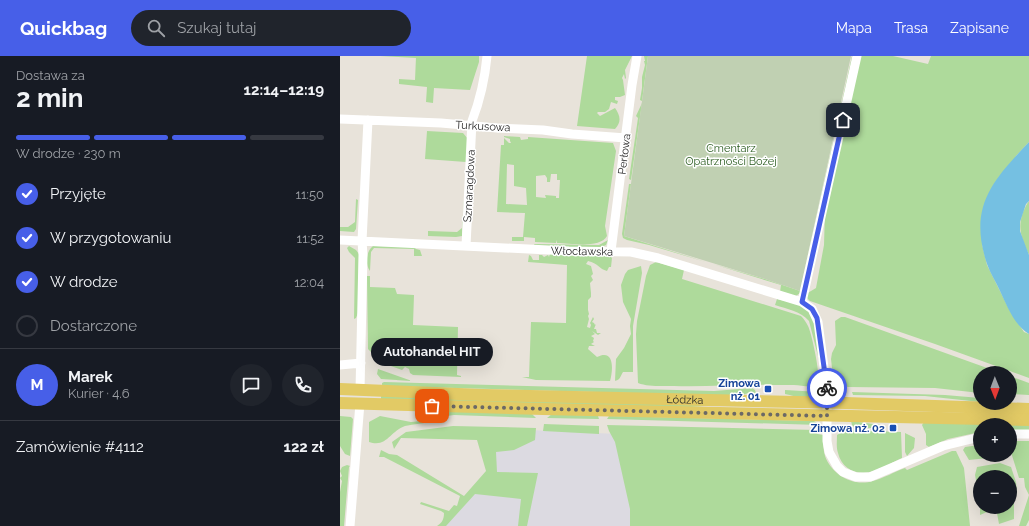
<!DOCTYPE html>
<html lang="pl">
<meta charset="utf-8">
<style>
:root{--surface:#171b24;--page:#20242c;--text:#f1f3f6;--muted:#9ea1a6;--line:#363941;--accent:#475fe8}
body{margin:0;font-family:Raleway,sans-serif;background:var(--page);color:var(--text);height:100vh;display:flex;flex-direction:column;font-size:15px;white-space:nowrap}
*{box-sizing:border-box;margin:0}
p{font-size:13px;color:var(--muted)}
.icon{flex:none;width:22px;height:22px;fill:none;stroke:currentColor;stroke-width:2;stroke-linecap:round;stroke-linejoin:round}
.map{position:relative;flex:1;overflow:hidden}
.details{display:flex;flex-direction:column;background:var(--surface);width:340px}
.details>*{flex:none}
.needle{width:26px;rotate:179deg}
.buttons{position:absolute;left:633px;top:310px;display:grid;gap:8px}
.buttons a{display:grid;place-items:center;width:44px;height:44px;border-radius:50%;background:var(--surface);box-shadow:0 4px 16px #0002;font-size:20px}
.pin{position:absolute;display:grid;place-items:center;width:34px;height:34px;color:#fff;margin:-17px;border-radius:8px;box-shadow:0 2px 6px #0006}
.courier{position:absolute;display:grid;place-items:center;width:40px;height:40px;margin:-20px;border:3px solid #475fe8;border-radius:50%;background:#fff;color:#222;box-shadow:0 1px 5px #0007}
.bubble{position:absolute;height:28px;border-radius:14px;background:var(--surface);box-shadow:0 4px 16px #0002;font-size:13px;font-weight:700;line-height:28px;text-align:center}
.headline em{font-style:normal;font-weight:700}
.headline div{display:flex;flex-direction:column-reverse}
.headline{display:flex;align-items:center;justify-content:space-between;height:68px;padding:0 16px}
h1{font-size:26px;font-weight:700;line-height:30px}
.bar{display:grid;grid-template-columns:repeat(4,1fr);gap:6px 4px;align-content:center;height:48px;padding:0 16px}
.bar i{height:5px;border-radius:3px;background:var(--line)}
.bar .on{background:var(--accent)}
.bar p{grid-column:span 4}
.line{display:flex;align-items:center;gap:10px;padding:0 16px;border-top:1px solid var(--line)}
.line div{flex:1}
.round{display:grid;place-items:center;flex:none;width:42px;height:42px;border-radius:21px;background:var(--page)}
ol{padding:0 16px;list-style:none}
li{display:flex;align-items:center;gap:12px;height:44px}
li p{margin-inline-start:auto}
li .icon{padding:4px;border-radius:50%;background:var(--accent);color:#fff;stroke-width:4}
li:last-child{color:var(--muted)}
li i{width:22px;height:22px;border:2px solid var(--line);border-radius:50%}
header{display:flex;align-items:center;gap:24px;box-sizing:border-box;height:56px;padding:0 20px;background:var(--accent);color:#fff}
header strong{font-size:19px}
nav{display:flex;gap:22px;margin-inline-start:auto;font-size:14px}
.search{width:280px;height:36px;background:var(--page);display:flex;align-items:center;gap:10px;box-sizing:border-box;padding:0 14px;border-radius:22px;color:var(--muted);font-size:15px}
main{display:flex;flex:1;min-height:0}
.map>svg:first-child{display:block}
.industrial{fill:#dcdae1}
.green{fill:#aeda9b;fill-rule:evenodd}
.cemetery{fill:#c0d0b2}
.water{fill:#75c0e2}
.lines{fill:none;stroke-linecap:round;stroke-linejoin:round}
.minor{stroke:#fff;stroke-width:9}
.major{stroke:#e2ca65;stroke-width:12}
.done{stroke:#6b6966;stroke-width:4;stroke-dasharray:0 7.2}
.route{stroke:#475fe8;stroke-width:5}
.transit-dot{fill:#1a4fb4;stroke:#fff;stroke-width:1.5}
.labels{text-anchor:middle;stroke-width:3;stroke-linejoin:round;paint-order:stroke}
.street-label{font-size:11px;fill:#272727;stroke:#fff}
.park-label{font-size:11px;fill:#295b1f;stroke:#fff}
.transit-label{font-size:11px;font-weight:bold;fill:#164399;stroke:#fff;text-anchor:end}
</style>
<header>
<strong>Quickbag</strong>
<div class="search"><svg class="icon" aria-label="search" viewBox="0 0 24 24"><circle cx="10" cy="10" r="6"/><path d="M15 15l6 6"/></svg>Szukaj tutaj</div>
<nav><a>Mapa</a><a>Trasa</a><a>Zapisane</a></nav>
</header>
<main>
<section class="details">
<div class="headline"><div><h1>2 min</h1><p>Dostawa za</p></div><em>12:14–12:19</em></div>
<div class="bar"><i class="on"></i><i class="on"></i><i class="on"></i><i></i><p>W drodze · 230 m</p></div>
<ol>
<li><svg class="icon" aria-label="check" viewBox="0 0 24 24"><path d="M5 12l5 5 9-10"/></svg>Przyjęte<p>11:50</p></li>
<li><svg class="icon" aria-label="check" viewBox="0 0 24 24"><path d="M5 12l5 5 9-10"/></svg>W przygotowaniu<p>11:52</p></li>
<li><svg class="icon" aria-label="check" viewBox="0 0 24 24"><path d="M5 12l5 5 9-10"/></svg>W drodze<p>12:04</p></li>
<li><i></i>Dostarczone</li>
</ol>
<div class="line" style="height:72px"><b class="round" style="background:var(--accent);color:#fff">M</b><div><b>Marek</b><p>Kurier · 4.6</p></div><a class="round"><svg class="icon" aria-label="chat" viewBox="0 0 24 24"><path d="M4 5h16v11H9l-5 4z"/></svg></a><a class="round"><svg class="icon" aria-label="phone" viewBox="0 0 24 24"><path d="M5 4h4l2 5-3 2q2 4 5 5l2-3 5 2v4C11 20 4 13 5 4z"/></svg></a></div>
<div class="line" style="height:52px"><div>Zamówienie #4112</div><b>122 zł</b></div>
</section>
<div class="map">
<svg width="689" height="470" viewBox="0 0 689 470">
<rect width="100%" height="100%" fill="#e8e3da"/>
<path class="industrial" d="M189,374L322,380L293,470H104L133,434L188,441L193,417L150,416L139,382Z"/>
<path class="green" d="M40,0H139V6L130,34L94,32L93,47L86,46L87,31L59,28V23L75,24L76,1V2Z
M247,0H292L285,14L286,22L285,23L284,18L282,22L283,24L285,39L280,41H275V44L278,45L277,48L271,46L269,53L265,56H258L257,57L260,60L275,52C280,59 282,66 275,73L237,70Z
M304,0H308L302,45L300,44L302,32V21L305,9L304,5H305Z
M512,0H513L460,237L456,240L440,236L441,229L373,208L425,223L460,235Z
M520,0H553L588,8L591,0H689V86L676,100L642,188L647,209L670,255L684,276L689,278V322L595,288L470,245L467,242L466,238L476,232L484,189L485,154Z
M302,47L291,124L289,123L298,62L296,60Z
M87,75L123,77L128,83L126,106L85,103Z
M164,80L180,81L181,84L188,83V81L273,87L276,95L265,170L267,180C260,193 230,187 217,187L216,184V187L195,186V182L184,181V185H172V181H183L185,157L157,156L161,89H164V82L169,87H171L170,85V83L164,81ZM167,108L174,109V130L186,132L187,149L166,148ZM211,118H217V124H220L219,142H216V140L205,139L206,142L196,141V120L205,119L207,122V126H210Z
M289,128H291L284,180L366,206L309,189L287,184L283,182L282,178Z
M125,130L122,180L116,181L88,180V175L117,176L122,172Z
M16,143L18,144L16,173L14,176L0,175V171H8L15,166Z
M689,145V199C682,183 677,173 683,156C685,152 686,149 689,145Z
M268,184L266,189L259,192L195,190L194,188L259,189Z
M9,190L16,194L19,198L18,257L16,262L14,263L15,202L9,196L7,192Z
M33,190L74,191L76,193L80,194L82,200H74V193L34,192L31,196L30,215C25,209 26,195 33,190Z
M210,198L269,199L272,202L271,211H269L267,215C259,213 258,207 248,205L246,208L251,210L253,218L251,220L253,224L250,227L251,237V241L248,244V254L249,258L248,260L249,263L247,271L250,272L251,269L250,267L253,261L254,263L252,266L254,267L255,269L256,268L254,273H256L257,277H261L258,279L252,275L255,278L251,280L254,282L253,285L254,286L251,288L255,290H249L248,293L257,301C275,292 273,315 270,325H275L276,303L284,292L291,278L290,270L291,263L283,246L281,229L285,218L288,214L301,210L302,217L293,270V316H283C280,321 280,325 273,325L196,324L182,321H189L191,266L226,267L227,209L188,206L189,199L191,200L193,204H199V199H202L204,201L208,199L209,201Z
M316,206L344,214L342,223L461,260C464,263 466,266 468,270C472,278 481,321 478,328C471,333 462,329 454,329C447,329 440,329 433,329C400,328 367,331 334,330C323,330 308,331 298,327L296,278L297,265L306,220L310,209Z
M27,220H30V231L55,232L57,238L74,239L73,269L118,271L117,319L121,320V321L73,319L70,317L69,313L65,311L62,314L37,305L35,300L28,293Z
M437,243C444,245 462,248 467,253C477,263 478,293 480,308L469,265C460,255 447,253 435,249Z
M501,261H505L661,317H640V337L595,332L508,331L502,329L497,325L492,312L491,303L492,297L496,289L495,265Z
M38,313L72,325L41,323L37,318Z
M670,320L689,327V339L670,338Z
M44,326L374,335L412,332L415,334L416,337H409L397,340L42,330V327Z
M445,334L480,336C472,346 455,340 445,338Z
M512,336L605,339L640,342V346L585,340L513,339Z
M41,339L374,349L340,352L41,343Z
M107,355L192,358L196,362L114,359L92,362V359Z
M212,358L258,360L259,363L207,362Z
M0,360L11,361L13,363L10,400L5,398L0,390Z
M40,360L71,366L91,364L93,366C84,367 74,368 65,370C50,375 47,392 29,386V366Z
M269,360L474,365L480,369L267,363Z
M511,365L541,369V372H515L512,369Z
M584,366L689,369V374H670V369H640V376L608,383L589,391L586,389V378L582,369Z
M204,368L259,370V378L203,375Z
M267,369L477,374L478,378L483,379C483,385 483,393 485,400C492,419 513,431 533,425C544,422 554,416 565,412L567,414L612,395H616L624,412L630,470H290V453L275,386L269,375Z
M113,370L196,372L195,384L174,394L156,396L157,416L198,417L187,470H178L181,443L135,438L106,470H97C102,467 104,463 104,457L101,455L80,448L81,446L109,455L114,449L117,450L120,440L44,401H39L41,394L49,398L57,399L124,440L146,415L137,384L61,382L54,393L52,386L66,376Z
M505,374L561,376L562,402C553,406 544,412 534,415C518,420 502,414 498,397C496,391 497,385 497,379Z
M565,377L575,382L574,392L567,400L565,396Z
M670,385H689V470V464L686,470H679L689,439L685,431L684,422H679L670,393Z
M640,389V399L667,400L629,404L623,394L625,391Z
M660,407L671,411L676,426L677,436L674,446V463L659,468L656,452L640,459V446L635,419L637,411ZM640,421H670V451H640Z
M7,409L10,410L9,411L4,470H0V436L2,425L0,422L2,420L0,415L2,411Z"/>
<path class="cemetery" d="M308,0H511L460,235L425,223L284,180Z"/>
<path class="water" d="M689,86V145L686,148L680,166V175L689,199V278C675,270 667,250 660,235C656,226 650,217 647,208C628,151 652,125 689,86Z"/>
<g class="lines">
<path class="minor" d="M0,63L101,67L157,72L203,74L232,78L286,82
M0,184L229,195L291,196L318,202L462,246L472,253L478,266L487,334V385L489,396L497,410L503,416L516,421H530L603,390L640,381
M126,190L132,65C140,44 145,22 147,0
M271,195L292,29L297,0
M462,246L517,0
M0,309L21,307
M20,334L23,199L22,185L28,64
M670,378H689
M10,470L20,347"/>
<g class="major">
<path id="s1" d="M0,333L142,339L505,347L689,353"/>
<path d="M0,347L203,353L689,364"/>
</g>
</g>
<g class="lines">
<path class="done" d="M92,350L487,360V332"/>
<path class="route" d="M487,332L477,262L472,253L462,246L503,64"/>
</g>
<g class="transit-dot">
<rect x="424" y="329" width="8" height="8" rx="2"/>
<rect x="549" y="368" width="8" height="8" rx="2"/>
</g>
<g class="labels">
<g class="street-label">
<text transform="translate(143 70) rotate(3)" y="4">Turkusowa</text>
<text transform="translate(284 98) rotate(-83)" y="4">Perłowa</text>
<text transform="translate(129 130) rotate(-87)" y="4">Szmaragdowa</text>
<text transform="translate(242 195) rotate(1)" y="4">Włocławska</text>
<text dy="4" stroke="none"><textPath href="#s1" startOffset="345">Łódzka</textPath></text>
</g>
<g class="park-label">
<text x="391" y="96">Cmentarz<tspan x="391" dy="13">Opatrzności Bożej</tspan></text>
</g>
<g class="transit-label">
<text x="420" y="331">Zimowa<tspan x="420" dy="13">nż. 01</tspan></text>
<text x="545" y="376">Zimowa nż. 02</text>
</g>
</g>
</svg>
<div class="buttons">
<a><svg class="needle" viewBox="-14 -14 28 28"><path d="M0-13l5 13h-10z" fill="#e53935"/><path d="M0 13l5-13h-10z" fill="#9ea1a6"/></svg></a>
<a>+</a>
<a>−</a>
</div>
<div class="pin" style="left:92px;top:350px;background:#ea580c"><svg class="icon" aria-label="bag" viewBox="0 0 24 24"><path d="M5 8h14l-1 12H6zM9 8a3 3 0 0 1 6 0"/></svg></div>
<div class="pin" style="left:503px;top:64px;background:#1f2937"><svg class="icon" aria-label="home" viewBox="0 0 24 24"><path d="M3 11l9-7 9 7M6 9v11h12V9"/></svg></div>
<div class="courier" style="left:487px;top:332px"><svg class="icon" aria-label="bike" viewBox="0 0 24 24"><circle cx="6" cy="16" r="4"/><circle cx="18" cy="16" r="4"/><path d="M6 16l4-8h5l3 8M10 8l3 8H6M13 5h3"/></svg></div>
<div class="bubble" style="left:31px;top:282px;width:122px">Autohandel HIT</div>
</div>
</main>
